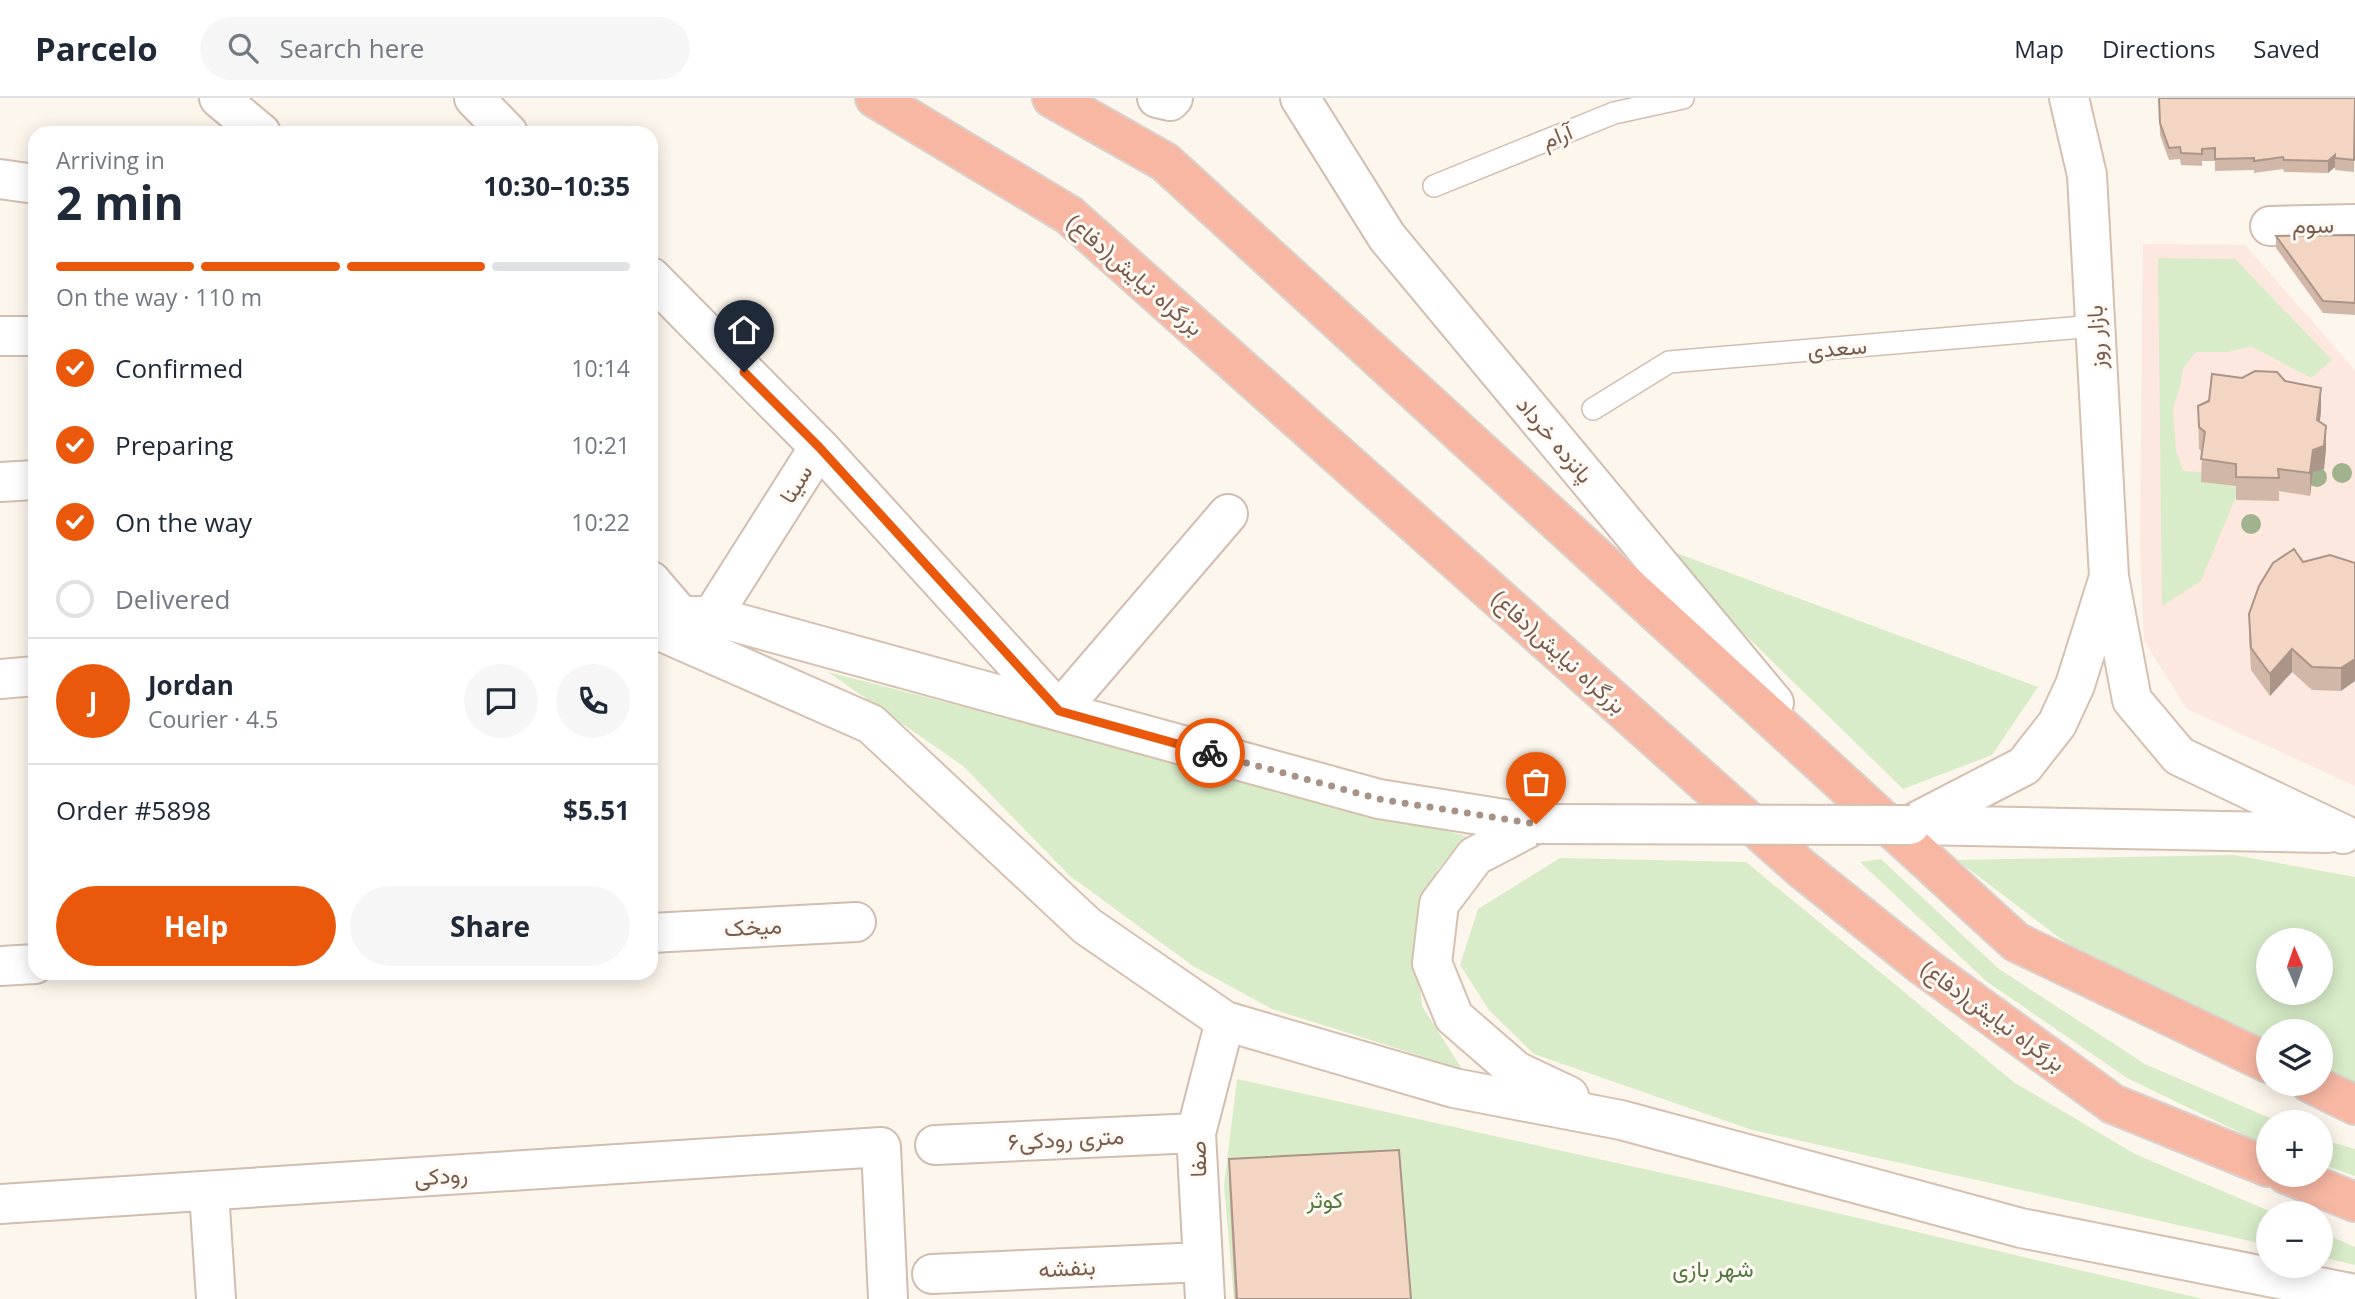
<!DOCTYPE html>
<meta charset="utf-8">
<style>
:root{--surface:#fff;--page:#f6f6f7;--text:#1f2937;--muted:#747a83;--line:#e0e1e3;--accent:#ea580c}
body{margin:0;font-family:"Open Sans",Vazirmatn,sans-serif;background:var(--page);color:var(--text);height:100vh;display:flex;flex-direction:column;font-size:26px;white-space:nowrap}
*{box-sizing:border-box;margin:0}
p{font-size:23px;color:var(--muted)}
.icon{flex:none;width:38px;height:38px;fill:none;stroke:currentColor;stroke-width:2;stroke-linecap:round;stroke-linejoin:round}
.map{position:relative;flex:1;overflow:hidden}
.details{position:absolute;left:28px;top:28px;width:630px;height:854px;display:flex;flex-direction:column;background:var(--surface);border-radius:21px;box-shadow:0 4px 18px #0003}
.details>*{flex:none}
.needle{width:46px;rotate:358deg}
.tools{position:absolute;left:2256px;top:830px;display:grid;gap:14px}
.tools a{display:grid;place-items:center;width:77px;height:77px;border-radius:50%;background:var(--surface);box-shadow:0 4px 18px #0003;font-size:35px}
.pin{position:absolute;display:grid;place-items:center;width:60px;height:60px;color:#fff;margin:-72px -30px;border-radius:50% 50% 50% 0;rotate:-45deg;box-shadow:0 0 7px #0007}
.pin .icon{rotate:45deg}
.courier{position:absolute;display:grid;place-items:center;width:70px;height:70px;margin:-35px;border:5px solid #ea580c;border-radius:50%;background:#fff;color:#222;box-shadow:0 2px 9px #0007}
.head em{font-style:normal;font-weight:700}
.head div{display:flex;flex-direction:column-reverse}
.head{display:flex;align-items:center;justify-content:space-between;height:119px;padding:0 28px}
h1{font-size:46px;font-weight:700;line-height:52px}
.bar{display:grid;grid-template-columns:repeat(4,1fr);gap:10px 7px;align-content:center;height:84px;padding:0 28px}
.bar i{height:9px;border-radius:5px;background:var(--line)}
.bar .current{background:var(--accent)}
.bar p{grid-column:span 4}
.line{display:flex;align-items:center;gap:18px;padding:0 28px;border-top:2px solid var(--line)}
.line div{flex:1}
.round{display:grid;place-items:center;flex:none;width:74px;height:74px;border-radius:37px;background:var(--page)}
ol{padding:0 28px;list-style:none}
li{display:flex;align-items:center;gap:21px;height:77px}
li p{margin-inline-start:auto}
li .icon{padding:7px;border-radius:50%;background:var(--accent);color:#fff;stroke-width:4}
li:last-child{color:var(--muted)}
li i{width:38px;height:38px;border:4px solid var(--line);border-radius:50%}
.primary-button{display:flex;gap:14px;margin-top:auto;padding:14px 28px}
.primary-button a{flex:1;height:80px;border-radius:42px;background:var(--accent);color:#fff;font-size:28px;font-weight:700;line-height:80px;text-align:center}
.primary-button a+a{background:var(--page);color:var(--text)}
header{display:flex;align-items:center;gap:42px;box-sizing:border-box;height:98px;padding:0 35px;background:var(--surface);border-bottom:2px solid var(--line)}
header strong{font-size:33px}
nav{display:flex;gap:38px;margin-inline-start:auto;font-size:24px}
.search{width:490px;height:63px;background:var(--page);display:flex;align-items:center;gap:18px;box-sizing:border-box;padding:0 24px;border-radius:38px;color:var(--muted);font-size:26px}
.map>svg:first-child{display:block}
.commercial{fill:#fde8e0}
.green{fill:#d8ecc9;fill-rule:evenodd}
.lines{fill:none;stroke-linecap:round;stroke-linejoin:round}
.lane-casing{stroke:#d1beb0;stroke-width:24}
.street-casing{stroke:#d1beb0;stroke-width:42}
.secondary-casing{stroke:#d6c0b0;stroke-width:42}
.highway-casing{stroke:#dad1cd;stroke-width:42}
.lane{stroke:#fff;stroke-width:21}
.street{stroke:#fff;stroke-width:38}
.secondary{stroke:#fff;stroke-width:38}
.highway{stroke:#f7b7a3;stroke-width:38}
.secondary-bridge-casing{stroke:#d6c0b0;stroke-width:42;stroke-linecap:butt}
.secondary-bridge{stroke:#fff;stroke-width:38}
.tree{fill:#a0b28e}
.wall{fill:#d1b7a8}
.shaded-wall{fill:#aa9588}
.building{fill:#f3d5c3;stroke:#aa9588;stroke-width:2}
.done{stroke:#a89285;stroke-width:7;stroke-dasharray:0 12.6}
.route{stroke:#ea580c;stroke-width:9}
.labels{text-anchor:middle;stroke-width:6;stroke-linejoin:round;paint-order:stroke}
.street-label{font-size:23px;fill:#7a5c4d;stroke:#fffaf3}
.park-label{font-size:23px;fill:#537a41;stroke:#fffaf3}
</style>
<header>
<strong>Parcelo</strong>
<div class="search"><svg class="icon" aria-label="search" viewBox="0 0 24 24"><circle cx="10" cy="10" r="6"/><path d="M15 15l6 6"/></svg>Search here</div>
<nav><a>Map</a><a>Directions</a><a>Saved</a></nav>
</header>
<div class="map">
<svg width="2355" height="1201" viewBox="0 0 2355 1201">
<rect width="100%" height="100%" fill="#fdf6ec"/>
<path class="commercial" d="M2143,146L2245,147L2355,272V688L2187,611L2144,543L2140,448Z"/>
<path class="green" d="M2158,160L2235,161L2332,262L2311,280L2251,248L2229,254H2196L2183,270L2181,285L2173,310L2176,353L2183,373L2245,377L2201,483L2162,508Z
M1652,446L2038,589L1992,657L1903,691Z
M828,574L1466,738L1438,771L1415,833L1422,908L1462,971L1272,911L1193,868L1070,778L963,668Z
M2234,757L2355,779V993L2321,980L2320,933H2268V960L2204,935L2061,841L1957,762ZM2268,842H2320V894H2268Z
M1560,760L1746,764L2015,985L2135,1056L2274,1115H2268V1147L1752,1032L1534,956L1489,912L1460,867L1478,811Z
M1881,761L1999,871L2145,966L2279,1024H2268V1048L2127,980L1986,883L1860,764Z
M1237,981L1721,1088L2203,1201H1234L1224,1088Z
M2320,1041L2355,1051V1078L2321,1066Z
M2321,1134L2355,1149V1167L2321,1159Z"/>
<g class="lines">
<defs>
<path id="lane" d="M1434,88L1614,15L1683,0
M1593,311L1669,264L2095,228"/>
<path id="street" d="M219,0L261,35
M474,0L508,35
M1157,0L1170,3L1173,0
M1300,0L1387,139L1774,605
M0,81L35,86
M2270,128L2355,126
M651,179L819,349L712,518
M0,238H35
M819,349L1059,613L1228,416
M0,384L35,382
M651,483L681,518
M651,835L856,824
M0,868L35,866
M935,1047L1196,1035
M209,1094L216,1201
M0,1106L881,1049L888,1201
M932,1176L1203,1164
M1205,1201L1196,1035L1225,923"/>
<path id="secondary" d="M2069,0L2087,77L2109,479
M651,523L681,518H712L1379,701L1536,726
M651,529L871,626L1087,828L1225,923L1454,990L1621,1022L2021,1130L2355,1196
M0,581L35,578
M1536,726L1475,758L1439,806L1432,865L1454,919L1516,973L1569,998
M1910,727L2024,668L2057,626L2075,587L2109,479L2132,602L2179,658L2343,736
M1916,727L2328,735"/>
<path id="highway" d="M875,0L1069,117L1801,770L1922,867L2113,1006L2268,1069
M1052,0L1165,64L2016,844L2268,965
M2310,985L2355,1007
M2286,1076L2355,1104"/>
</defs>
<use href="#lane" class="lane-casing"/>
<use href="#street" class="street-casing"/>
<use href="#secondary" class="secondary-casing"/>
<use href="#highway" class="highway-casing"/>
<use href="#lane" class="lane"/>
<use href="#street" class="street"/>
<use href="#secondary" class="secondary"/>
<use href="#highway" class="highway"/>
<defs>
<path id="secondary-bridge" d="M1536,726L1910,727"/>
</defs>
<use href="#secondary-bridge" class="secondary-bridge-casing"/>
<use href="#secondary-bridge" class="secondary-bridge"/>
</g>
<g class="tree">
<circle cx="2342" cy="375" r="10"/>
<circle cx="2317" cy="379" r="10"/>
<circle cx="2251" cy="426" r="10"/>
</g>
<path class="wall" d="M2159,0H2355L2354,74L2335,72V69L2328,75L2284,74L2283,71L2254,75V72L2215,73V63H2202V68L2181,67L2180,61L2169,62L2160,37Z
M2355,137V217L2323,215L2276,150V138Z
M2242,280L2285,283L2321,313L2320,324L2326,350L2324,371L2313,374L2310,398L2279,393V403L2236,402V388L2201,384L2202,354L2199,351L2198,308Z
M2303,464L2355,465L2341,593L2312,592L2292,574L2270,598L2251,572L2249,539V516Z
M1229,1061L1411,1201H1235L1229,1084Z"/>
<path class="shaded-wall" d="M2335,57V69L2328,75V63Z
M2321,290V313L2317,344V322Z
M2326,328V350L2324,371L2313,374L2310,398V375L2313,352Z
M2292,551V574L2270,598V576Z
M2355,561V583L2341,593V570Z"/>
<path class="building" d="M2159,0H2355L2354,62L2335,60V57L2328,63L2284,62L2283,59L2254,63V60L2215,61V50L2202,51V56L2181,55L2180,49L2169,50L2160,25Z
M2355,137V205L2323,203L2276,138Z
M2255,273L2277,274L2285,283L2321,290L2317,322L2326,328L2324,348L2313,352L2310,375L2278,371L2279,380L2236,379V366L2201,361L2205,334L2199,329L2198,308L2209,303L2212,276L2242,280Z
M2294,451L2303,464L2330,457L2355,465V561L2341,570L2312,569L2292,551L2270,576L2251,550L2249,516L2259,488L2273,465Z
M1399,1052L1411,1201H1237L1229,1061Z"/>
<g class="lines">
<path class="done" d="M1210,655L1379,701L1536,726"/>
<path class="route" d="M744,274L819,349L1059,613L1210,655"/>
</g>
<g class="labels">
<g class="street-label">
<text transform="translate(1557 38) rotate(-22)" y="8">آرام</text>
<text transform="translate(2313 127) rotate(-1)" y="8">سوم</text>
<text transform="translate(1135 177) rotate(41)" y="8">بزرگراه نیایش(دفاع)</text>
<text transform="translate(2096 239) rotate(-93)" y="8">بازار روز</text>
<text transform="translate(1837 250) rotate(-5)" y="8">سعدی</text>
<text transform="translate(1555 342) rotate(50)" y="8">پانزده خرداد</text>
<text transform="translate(796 386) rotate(-58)" y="8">سینا</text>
<text transform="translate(1559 554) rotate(42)" y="8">بزرگراه نیایش(دفاع)</text>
<text transform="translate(753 829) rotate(-3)" y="8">میخک</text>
<text transform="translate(1993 918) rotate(36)" y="8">بزرگراه نیایش(دفاع)</text>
<text transform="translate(1066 1041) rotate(-3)" y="8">۶متری رودکی</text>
<text transform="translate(1198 1061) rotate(-91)" y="8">صفا</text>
<text transform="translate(441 1078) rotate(-4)" y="8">رودکی</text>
<text transform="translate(1067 1170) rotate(-3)" y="8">بنفشه</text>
</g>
<g class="park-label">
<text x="1325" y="1110">کوثر</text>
<text x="1713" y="1179">شهر بازی</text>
</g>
</g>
</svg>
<div class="tools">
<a><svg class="needle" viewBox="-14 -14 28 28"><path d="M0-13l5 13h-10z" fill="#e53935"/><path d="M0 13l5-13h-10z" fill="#747a83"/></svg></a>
<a><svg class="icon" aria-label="layers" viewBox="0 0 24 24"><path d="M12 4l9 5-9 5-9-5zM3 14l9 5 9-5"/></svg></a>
<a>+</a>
<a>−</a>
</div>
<div class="pin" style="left:1536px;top:726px;background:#ea580c"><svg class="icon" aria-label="bag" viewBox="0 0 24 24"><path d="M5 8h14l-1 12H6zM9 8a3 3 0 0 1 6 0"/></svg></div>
<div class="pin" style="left:744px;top:274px;background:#1f2937"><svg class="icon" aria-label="home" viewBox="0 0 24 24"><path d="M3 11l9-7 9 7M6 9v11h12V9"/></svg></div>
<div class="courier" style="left:1210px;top:655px"><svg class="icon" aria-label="bike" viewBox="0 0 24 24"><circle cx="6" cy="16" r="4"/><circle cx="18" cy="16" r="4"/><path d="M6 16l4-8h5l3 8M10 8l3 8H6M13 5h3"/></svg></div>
<section class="details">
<div class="head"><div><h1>2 min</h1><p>Arriving in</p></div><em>10:30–10:35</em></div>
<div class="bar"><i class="current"></i><i class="current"></i><i class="current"></i><i></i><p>On the way · 110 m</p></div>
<ol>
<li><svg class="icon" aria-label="check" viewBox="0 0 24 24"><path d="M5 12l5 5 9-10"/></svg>Confirmed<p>10:14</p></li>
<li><svg class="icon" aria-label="check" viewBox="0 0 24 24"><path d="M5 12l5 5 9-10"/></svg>Preparing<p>10:21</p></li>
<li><svg class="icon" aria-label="check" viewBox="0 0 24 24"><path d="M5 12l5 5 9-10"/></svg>On the way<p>10:22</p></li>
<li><i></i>Delivered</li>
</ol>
<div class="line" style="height:126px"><b class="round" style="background:var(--accent);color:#fff">J</b><div><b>Jordan</b><p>Courier · 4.5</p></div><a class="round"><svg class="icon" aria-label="chat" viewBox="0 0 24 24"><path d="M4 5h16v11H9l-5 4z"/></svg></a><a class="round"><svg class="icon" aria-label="phone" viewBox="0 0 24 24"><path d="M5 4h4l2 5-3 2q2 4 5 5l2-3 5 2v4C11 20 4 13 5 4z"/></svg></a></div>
<div class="line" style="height:91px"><div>Order #5898</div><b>$5.51</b></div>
<div class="primary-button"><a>Help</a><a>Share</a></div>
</section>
</div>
